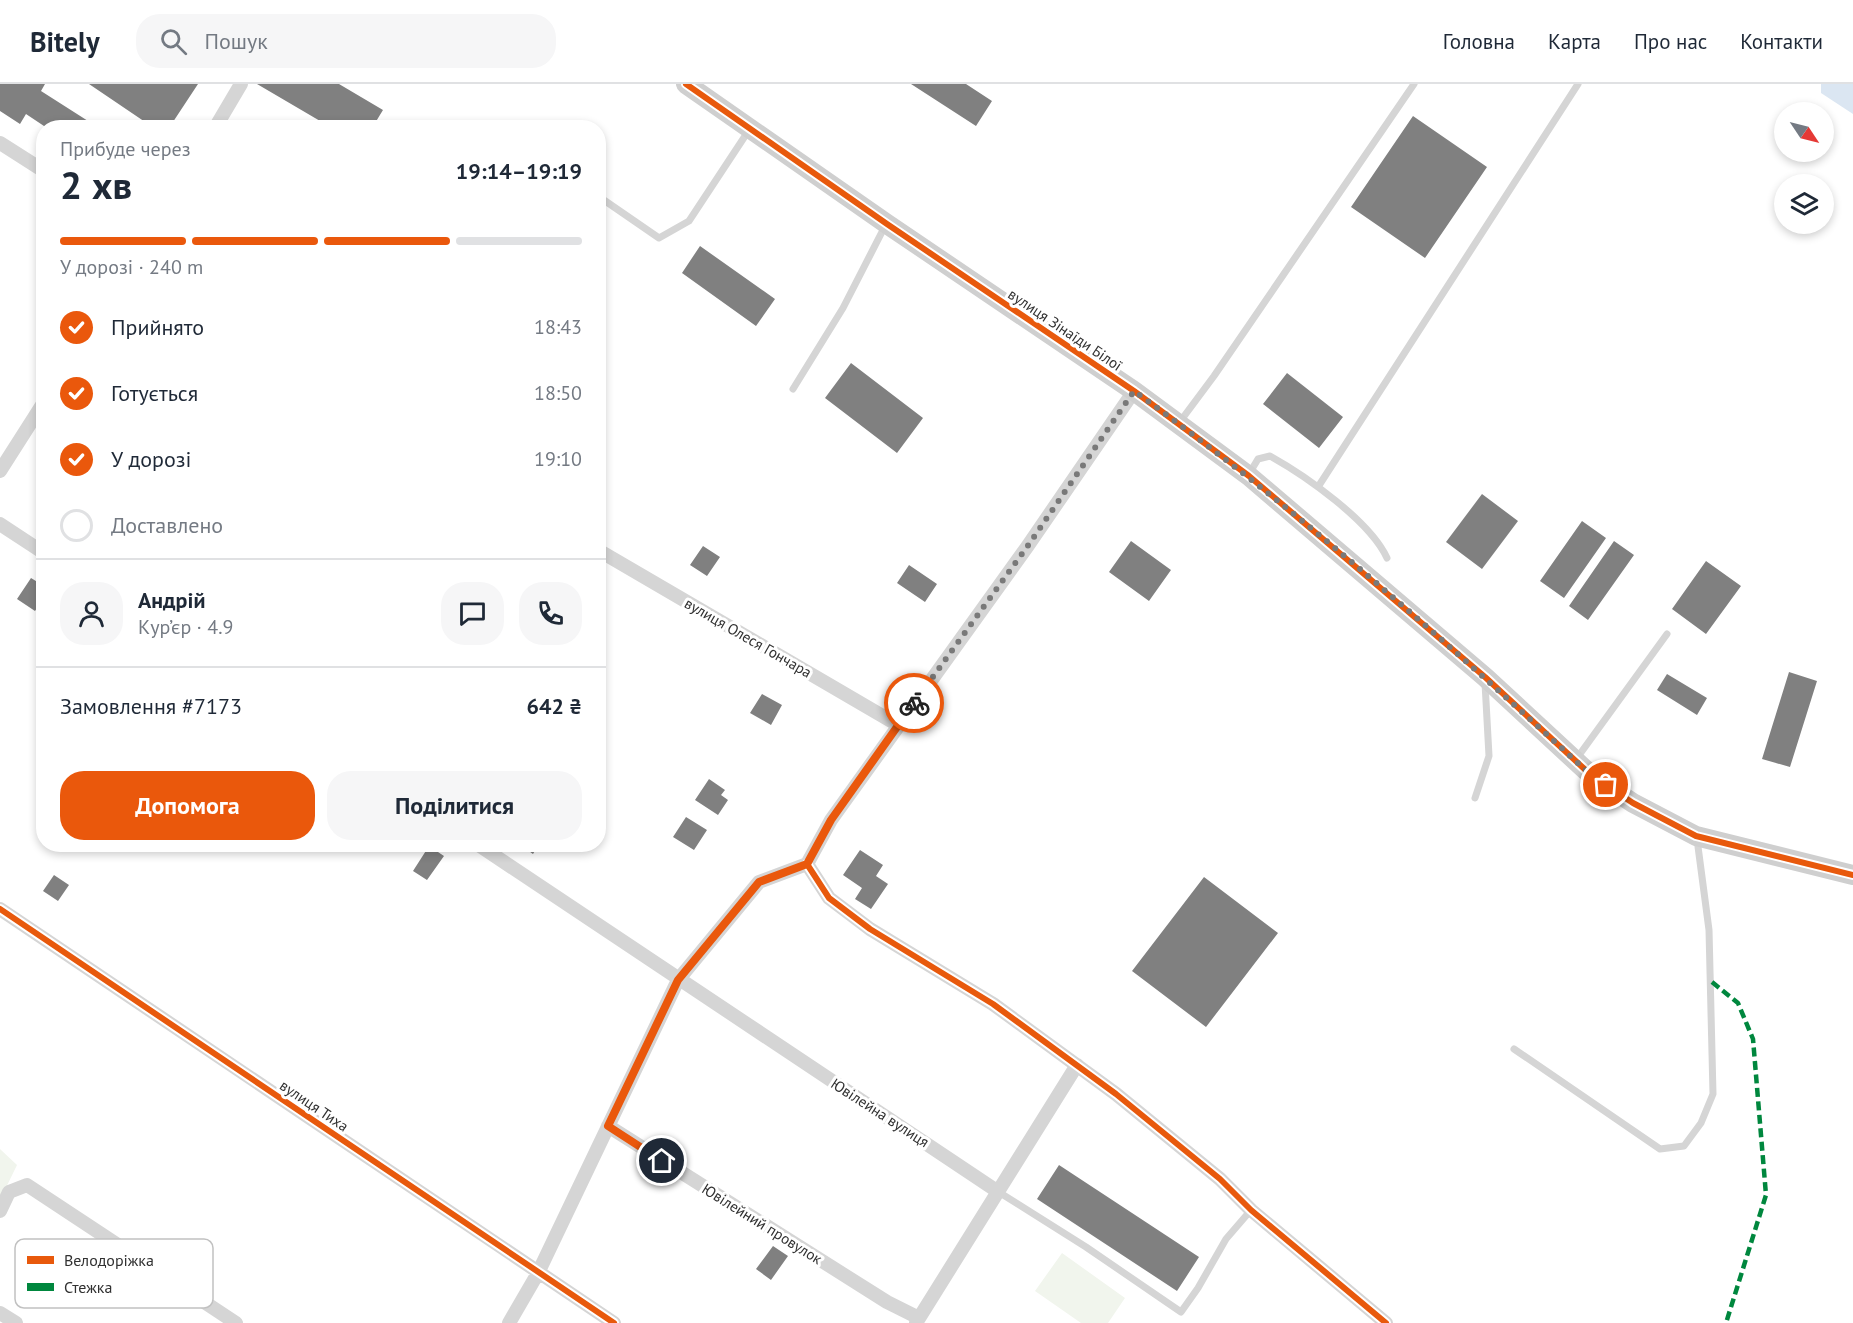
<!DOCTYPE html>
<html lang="uk">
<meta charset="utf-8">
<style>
:root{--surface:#fff;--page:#f6f6f7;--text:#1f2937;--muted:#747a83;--line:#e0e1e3;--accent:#ea580c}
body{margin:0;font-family:"PT Sans",sans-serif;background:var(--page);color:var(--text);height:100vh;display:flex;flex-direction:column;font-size:22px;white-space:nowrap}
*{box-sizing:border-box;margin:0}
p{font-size:20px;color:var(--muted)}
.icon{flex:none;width:33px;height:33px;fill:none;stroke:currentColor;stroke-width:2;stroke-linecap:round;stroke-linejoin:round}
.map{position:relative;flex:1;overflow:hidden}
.panel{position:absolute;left:36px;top:36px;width:570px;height:732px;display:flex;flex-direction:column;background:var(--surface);border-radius:24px;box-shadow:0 3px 9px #0003}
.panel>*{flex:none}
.needle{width:39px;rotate:125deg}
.tools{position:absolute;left:1774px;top:18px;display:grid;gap:12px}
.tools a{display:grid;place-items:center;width:60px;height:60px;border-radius:50%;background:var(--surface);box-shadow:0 3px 9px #0003;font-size:30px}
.pin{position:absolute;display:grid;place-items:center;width:51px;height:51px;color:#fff;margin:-26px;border:3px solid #fff;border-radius:50%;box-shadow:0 2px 6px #0007}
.courier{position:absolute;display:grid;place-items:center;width:60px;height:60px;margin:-30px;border:4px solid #ea580c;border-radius:50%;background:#fff;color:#222;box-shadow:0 2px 8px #0007}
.overview em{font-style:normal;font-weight:700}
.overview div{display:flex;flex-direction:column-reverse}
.overview{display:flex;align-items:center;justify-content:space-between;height:102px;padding:0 24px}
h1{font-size:39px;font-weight:700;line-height:45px}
.bar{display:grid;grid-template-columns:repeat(4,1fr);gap:9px 6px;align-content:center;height:72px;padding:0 24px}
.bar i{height:8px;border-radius:4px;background:var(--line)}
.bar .selected{background:var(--accent)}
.bar p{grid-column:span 4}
.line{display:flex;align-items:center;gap:15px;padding:0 24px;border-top:2px solid var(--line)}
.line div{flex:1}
.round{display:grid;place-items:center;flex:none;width:63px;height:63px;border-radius:24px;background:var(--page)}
ol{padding:0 24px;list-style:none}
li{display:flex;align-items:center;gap:18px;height:66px}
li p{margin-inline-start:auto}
li .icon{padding:6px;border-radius:50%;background:var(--accent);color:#fff;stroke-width:4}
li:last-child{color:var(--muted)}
li i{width:33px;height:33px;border:3px solid var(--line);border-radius:50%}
.cta{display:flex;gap:12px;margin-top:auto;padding:12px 24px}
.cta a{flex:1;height:69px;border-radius:24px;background:var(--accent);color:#fff;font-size:24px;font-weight:700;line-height:69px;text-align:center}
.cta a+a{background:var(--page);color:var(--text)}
header{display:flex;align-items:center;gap:36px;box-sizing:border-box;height:84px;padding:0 30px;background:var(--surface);border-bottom:2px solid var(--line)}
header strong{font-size:28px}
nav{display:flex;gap:33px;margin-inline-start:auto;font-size:21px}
.search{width:420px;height:54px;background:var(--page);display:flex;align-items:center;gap:15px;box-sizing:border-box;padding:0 21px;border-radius:24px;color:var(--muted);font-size:22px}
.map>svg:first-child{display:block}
.green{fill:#f1f5ed}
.water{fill:#dbe6f2}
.building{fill:#808080}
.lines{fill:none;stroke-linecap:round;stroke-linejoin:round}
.lane{stroke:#d5d5d5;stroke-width:7}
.street{stroke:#d5d5d5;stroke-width:14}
.secondary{stroke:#cfcfcf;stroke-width:20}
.quiet{stroke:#00873e;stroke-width:4.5;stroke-dasharray:9 4.5;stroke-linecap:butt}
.cycleway-casing{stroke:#fff;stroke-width:10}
.cycleway{stroke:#e8590c;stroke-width:6}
.done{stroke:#797979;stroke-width:6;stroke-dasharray:0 10.8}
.route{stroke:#ea580c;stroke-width:8}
.labels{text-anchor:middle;stroke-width:6;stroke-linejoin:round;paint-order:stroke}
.street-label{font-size:15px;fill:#313131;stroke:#fff}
.key{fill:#fff;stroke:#c1c1c1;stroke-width:1.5}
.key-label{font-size:16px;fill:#313131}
</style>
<header>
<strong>Bitely</strong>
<div class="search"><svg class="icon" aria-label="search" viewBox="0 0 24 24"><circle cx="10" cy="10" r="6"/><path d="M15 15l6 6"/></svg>Пошук</div>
<nav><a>Головна</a><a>Карта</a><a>Про нас</a><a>Контакти</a></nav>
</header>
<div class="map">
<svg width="1853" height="1239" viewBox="0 0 1853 1239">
<rect width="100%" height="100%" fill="#fff"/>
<path class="green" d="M0,1065L17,1081L0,1116Z
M1062,1169L1125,1214L1108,1239H1081L1035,1207Z"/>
<path class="water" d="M1821,0H1853V30L1821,9Z"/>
<path class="building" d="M0,0H45L41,7L99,44H47L26,30L20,40L0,27Z
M89,0H198L169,44H154Z
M257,0H339L383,26L372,44H332Z
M911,0H966L992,17L976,42Z
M1413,32L1487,83L1425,174L1351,123Z
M700,162L775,215L756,242L682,189Z
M851,279L923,334L897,369L825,314Z
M1287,289L1343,333L1319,364L1263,320Z
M1482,410L1518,437L1482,485L1446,458Z
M1582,437L1606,454L1564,514L1540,497Z
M1131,457L1171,486L1149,517L1109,488Z
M1614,457L1634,471L1588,536L1569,522Z
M703,462L720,473L707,492L690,481Z
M1706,477L1741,502L1706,550L1672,525Z
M909,481L937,500L925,518L897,499Z
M31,494L44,502V514L35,527L17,515Z
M1789,588L1817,597L1790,683L1762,675Z
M1667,590L1707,614L1697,631L1657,606Z
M762,610L782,621L771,641L750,629Z
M709,695L725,706L721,711L728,716L718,731L695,716Z
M686,733L707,746L694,766L673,753Z
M519,760H539L533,770Z
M429,762L444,772L427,796L413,787Z
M860,766L883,781L876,792L888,800L871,825L855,815L862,804L843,791Z
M54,791L69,801L58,817L43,807Z
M1204,793L1278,849L1206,943L1132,887Z
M1059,1081L1199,1173L1177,1207L1037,1115Z
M773,1162L788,1172L771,1196L756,1185Z"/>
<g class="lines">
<path class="lane" d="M598,112L659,154L689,137L749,46
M793,305L843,224L885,142
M1179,339L1214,292L1414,0
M1249,390L1258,375L1270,372C1306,392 1370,437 1387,474
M1318,403L1578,0
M1577,674L1667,550
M1475,714L1489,672L1485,599
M1514,965L1660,1065L1684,1062L1701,1039L1713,1010L1709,846L1697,755
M997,1107L1086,1163L1181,1228L1198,1204L1226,1155L1251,1126"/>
<path class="street" d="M215,44L241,0
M0,59L44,87
M0,387L44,318
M0,440L44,469
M598,466L898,641
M477,760L997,1107
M807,780L829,814L870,845L993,920L1116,1010L1220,1095L1251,1126L1386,1239
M807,780L831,736L1027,463L1134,307
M0,825L614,1239
M608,1042L887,1218L919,1234
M0,1127L9,1108L27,1101L236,1239
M0,1229L16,1239
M509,1239L538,1189L678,896L759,798L807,780
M916,1239L1077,981"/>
<path class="secondary" d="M686,0L887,140L1134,307L1249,392L1485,593L1592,692L1633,719L1696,752L1853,791"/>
<path class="quiet" d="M1712,898L1738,919L1753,955L1766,1111L1726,1239"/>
<defs>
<path id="cycleway" d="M686,0L887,140L1134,307L1249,392L1485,593L1592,692L1633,719L1696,752L1853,791
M807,780L829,814L870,845L993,920L1116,1010L1220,1095L1251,1126L1386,1239
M0,825L614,1239"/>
</defs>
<use href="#cycleway" class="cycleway-casing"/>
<use href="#cycleway" class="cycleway"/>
</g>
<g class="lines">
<path class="done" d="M914,619L1027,463L1134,307C1296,424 1446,557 1592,692L1606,701"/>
<path class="route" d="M662,1077L608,1042L678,896L759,798L807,780L831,736L914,619"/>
</g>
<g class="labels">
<g class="street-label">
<text transform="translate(1065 246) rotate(34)" y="5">вулиця Зінаїди Білої</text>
<text transform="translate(748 554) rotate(30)" y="5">вулиця Олеся Гончара</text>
<text transform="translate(314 1022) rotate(34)" y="5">вулиця Тиха</text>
<text transform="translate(880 1029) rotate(33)" y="5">Ювілейна вулиця</text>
<text transform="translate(762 1140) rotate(32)" y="5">Ювілейний провулок</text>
</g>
</g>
<rect x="15" y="1155" width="198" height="69" rx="9" class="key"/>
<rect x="27" y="1172" width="27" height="8" fill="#e8590c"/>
<rect x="27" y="1199" width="27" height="8" fill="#00873e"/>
<g class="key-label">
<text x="64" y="1182">Велодоріжка</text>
<text x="64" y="1209">Стежка</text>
</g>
</svg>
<div class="tools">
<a><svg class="needle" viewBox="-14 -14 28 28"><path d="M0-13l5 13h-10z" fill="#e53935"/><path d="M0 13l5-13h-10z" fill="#747a83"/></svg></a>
<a><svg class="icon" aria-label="layers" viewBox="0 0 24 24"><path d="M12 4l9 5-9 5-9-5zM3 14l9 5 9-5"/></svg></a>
</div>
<div class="pin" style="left:1606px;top:701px;background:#ea580c"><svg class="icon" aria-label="bag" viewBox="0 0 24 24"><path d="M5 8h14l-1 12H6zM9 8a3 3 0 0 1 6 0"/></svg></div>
<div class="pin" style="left:662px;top:1077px;background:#1f2937"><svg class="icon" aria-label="home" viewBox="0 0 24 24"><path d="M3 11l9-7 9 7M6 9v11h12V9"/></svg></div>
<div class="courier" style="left:914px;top:619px"><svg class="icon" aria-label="bike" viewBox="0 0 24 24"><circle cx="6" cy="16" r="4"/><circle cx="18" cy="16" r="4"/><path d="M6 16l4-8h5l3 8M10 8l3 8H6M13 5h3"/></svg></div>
<section class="panel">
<div class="overview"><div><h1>2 хв</h1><p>Прибуде через</p></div><em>19:14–19:19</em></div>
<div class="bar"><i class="selected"></i><i class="selected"></i><i class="selected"></i><i></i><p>У дорозі · 240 m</p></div>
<ol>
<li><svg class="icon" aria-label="check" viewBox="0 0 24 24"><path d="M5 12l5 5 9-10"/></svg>Прийнято<p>18:43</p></li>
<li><svg class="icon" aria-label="check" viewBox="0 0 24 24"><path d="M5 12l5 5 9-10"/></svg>Готується<p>18:50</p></li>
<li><svg class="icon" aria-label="check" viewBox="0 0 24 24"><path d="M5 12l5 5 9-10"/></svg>У дорозі<p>19:10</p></li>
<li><i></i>Доставлено</li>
</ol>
<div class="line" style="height:108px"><a class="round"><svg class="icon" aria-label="person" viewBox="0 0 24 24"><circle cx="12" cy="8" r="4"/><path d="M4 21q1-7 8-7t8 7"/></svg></a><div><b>Андрій</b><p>Кур’єр · 4.9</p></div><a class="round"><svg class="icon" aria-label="chat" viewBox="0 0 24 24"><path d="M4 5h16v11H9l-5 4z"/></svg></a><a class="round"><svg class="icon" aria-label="phone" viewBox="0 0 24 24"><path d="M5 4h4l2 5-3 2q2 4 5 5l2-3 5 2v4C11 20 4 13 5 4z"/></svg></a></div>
<div class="line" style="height:78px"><div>Замовлення #7173</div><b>642 ₴</b></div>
<div class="cta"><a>Допомога</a><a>Поділитися</a></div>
</section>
</div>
